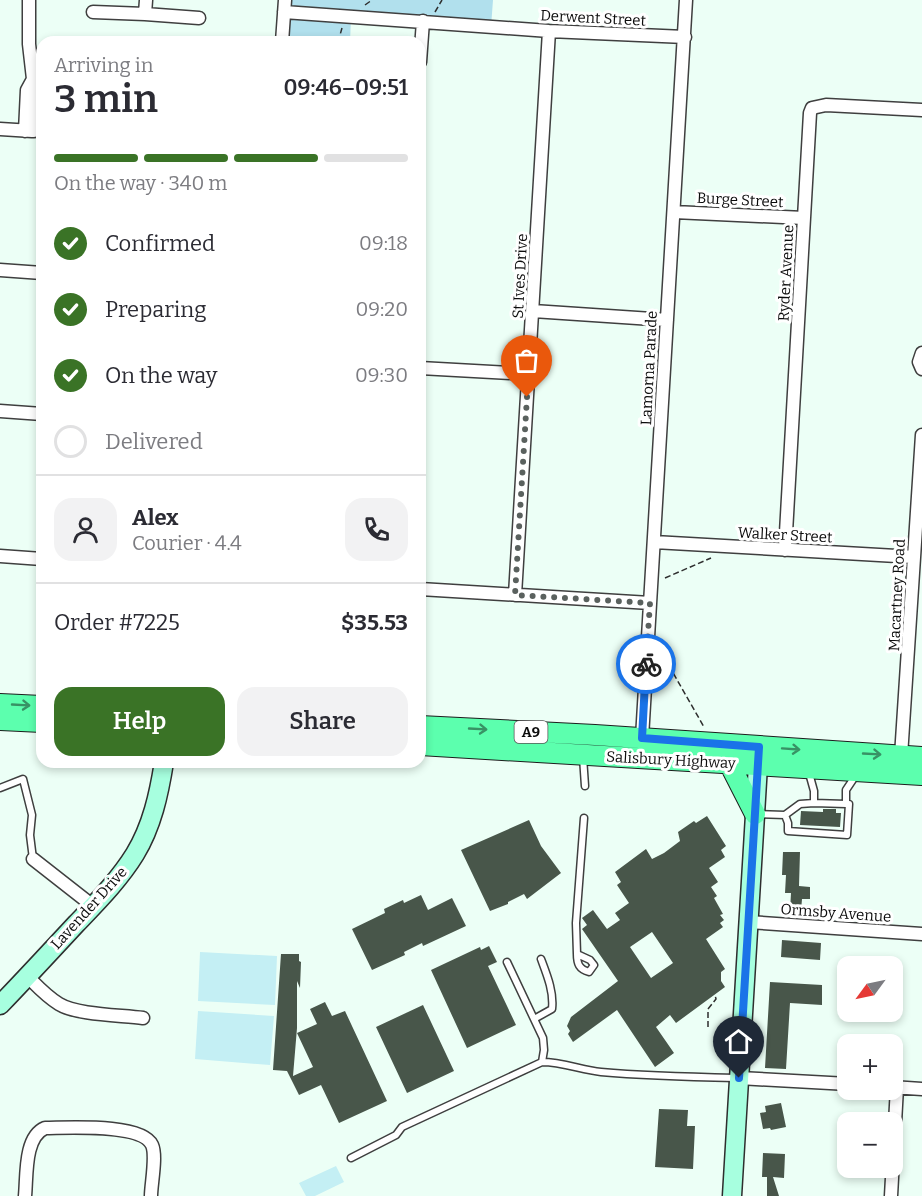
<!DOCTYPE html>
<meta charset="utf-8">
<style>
:root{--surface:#fff;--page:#f2f2f3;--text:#2b2b33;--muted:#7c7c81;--line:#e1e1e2;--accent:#3a7326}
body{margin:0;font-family:Bitter,serif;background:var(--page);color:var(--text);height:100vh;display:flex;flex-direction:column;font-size:22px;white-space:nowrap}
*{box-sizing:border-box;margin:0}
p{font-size:20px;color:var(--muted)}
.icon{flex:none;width:33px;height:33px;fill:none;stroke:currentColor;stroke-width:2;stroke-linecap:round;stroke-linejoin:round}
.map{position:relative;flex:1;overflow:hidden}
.sheet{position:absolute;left:36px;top:36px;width:390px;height:732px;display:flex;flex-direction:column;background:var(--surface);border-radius:18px;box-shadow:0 3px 9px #0003}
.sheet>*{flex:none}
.needle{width:39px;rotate:237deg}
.buttons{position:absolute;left:837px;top:956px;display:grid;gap:12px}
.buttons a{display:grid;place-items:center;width:66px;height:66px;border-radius:12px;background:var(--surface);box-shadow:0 3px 9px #0003;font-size:30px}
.pin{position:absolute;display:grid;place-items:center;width:51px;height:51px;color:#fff;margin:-62px -26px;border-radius:50% 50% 50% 0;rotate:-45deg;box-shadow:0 0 6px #0007}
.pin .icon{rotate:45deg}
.courier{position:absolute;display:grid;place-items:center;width:60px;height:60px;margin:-30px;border:4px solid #1a73e8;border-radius:50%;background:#fff;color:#222;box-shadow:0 2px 8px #0007}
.summary em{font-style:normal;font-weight:600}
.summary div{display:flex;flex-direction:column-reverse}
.summary{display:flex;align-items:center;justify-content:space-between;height:102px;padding:0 18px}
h1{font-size:39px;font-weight:600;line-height:45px}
.bar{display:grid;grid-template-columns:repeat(4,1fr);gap:9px 6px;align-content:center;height:72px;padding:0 18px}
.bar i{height:8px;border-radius:4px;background:var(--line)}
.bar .on{background:var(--accent)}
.bar p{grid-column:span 4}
.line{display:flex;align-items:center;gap:15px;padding:0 18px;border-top:2px solid var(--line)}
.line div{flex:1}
.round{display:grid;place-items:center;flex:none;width:63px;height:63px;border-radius:18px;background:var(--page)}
ol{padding:0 18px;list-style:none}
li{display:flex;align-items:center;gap:18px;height:66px}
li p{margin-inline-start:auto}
li .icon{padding:6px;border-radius:50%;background:var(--accent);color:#fff;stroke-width:4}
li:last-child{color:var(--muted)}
li i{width:33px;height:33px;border:3px solid var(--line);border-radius:50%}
.cta{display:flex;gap:12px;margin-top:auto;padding:12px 18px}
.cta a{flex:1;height:69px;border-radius:18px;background:var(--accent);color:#fff;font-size:24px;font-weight:600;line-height:69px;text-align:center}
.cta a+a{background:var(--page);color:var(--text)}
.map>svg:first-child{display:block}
.green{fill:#b1e0ed}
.pitch{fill:#c4eff4}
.building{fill:#48564a;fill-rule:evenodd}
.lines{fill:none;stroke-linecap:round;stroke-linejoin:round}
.lane-casing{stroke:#3f3f3f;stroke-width:9}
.street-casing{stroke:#3f3f3f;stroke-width:15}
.secondary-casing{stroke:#2e2e2e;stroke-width:21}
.primary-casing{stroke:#1d1d1d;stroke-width:22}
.path{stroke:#2e2e2e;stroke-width:1.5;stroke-dasharray:6 3;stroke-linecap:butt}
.lane{stroke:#fff;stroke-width:6}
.street{stroke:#fff;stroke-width:12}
.secondary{stroke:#a7ffdf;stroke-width:18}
.primary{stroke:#5cffae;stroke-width:20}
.oneway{stroke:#389265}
.done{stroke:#5a615e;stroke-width:6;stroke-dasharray:0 10.8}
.route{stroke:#1a73e8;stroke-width:8}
.labels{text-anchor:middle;stroke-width:6;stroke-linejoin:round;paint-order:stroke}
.shield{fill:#fff;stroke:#555;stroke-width:1.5}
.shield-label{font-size:14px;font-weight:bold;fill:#0c0c0c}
.street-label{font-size:15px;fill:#0c0c0c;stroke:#fff}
</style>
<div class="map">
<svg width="922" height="1196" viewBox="0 0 922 1196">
<rect width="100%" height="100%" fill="#ecfff6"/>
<path class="green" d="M285,0H493L491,27L351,17L350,42H282Z"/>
<path class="pitch" d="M200,952L277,956L275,1005L198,1001Z
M198,1011L274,1016L270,1065L195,1059Z
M336,1166L344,1182L315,1196H306L299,1183Z"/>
<path class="building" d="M823,809H836V813H841L840,827L800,825L801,811L823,812Z
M707,816L726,846L721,850L725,857L709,868L718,882L711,887L717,896L714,898L723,914L720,915L724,920L720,923L723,927L706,939L725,969L721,972V981L725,987L676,1023L670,1015L656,1027L674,1053L655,1067L617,1010L573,1042L568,1034L570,1031L567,1026L571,1017L618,981L582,929L587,925L582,918L593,910L607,929L620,920L615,913L629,903L617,885L621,882L615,872L646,849L652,859L664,853L680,841L678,832L694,821L696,823ZM652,932L673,963L651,978L630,947Z
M529,820L541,846L561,873L527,899L524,894L508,902V904L490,911L461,850Z
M783,852H800L799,886L810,887V899H802L801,911H790L791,893H785L786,875H782Z
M421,895L428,910L452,898L466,926L423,946L422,943L404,952L405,955L372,970L352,929L385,913L384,909L403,900L404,903Z
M782,940L821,943L820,960L781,957Z
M489,946L497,962L488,966L516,1025L467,1048L431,970L480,947L481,950Z
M281,954H299V961L301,962L300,988L297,981V1028L293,1076L313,1067L297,1033L317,1024L310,1009L325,1002L332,1016L345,1011L387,1101L339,1123L321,1085L299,1095L287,1071L273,1070Z
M770,982L822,985V1005L790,1003L786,1069L765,1068Z
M423,1005L454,1071L407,1093L376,1027Z
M781,1103L786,1127L771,1130L770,1128L763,1129L760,1113L766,1112L765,1106Z
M659,1109L688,1110L687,1126H695L693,1169L655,1167Z
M763,1153L785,1154L784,1178L773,1177L779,1196H767V1177H762Z"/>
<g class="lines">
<defs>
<path id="lane" d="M583,757L585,786
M809,773L814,791V803L846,804V790L856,775
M0,788L23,779L32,815L30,835L33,859
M758,814L785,815L800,804L814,803
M785,815L788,823V831L847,835L849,804H846
M577,954C577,964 579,969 589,972L594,965L590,960L577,954L576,923L584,818
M507,962L543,1038L544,1050L542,1062
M534,1019L552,1009C554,992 547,975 541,959
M351,1158L396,1135L402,1127L542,1062C562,1062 582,1070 601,1072C647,1076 691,1077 736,1078"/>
<path id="street" d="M29,0V44L33,79L37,88L34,131
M146,0L145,14L199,18
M93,12L145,14
M284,12L549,31L685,37
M282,42L285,0
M420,62L423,21
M0,129L32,131
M25,131L27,90L33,79
M674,212L804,218
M0,270L42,273
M533,311L667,320
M922,353L919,362L922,369
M420,368L529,374
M0,411L42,414
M654,542L914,557
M785,550L810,113L812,108L826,105L922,110
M0,556L42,559
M420,589L650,603
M515,595L549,31
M642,738L686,0
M901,756L922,435
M33,859L93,906
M748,922L922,934
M27,976C37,986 47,997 59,1004C77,1015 121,1015 143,1018
M739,1078L848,1084
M892,1087L922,1089
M25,1196C27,1176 24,1137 45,1128C67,1128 142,1123 152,1145C157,1156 151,1184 151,1196
M891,1196L897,1087"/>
<path id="secondary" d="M0,1005C26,978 51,951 76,924C97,902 119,880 135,854C152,826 159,794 164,762
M732,1196L758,765"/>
<path id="primary" d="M0,704L42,706
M0,720L42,722
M420,726L595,735L922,757
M420,745L922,775
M729,763L755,814"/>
</defs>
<use href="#lane" class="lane-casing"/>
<use href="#street" class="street-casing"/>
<use href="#secondary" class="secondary-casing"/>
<use href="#primary" class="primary-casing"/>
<path class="path" d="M365,5L372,0
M435,12L442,0
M338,42L342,28
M665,578L711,558
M660,650L704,727
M708,1027V1009L716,999L715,995"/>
<use href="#lane" class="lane"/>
<use href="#street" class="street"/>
<use href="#secondary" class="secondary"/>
<use href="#primary" class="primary"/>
</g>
<defs><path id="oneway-shaft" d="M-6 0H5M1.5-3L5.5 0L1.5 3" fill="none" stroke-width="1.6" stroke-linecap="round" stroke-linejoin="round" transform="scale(1.5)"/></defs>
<g class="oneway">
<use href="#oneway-shaft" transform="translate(21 705) rotate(3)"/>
<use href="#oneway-shaft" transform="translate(478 729) rotate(3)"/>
<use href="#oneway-shaft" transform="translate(791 749) rotate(4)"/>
<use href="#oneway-shaft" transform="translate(872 754) rotate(3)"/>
</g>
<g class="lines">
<path class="done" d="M527,397L515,595L650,603L646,664"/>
<path class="route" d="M646,664L642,738L759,747L739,1078"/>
</g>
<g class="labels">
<rect class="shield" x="514.5" y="721" width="33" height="22" rx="4.5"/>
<g class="shield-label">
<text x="531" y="737">A9</text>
</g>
<g class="street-label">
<text transform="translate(593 18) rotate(3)" y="5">Derwent Street</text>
<text transform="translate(740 200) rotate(3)" y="5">Burge Street</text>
<text transform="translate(786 273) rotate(-87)" y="5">Ryder Avenue</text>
<text transform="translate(520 276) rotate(-87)" y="5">St Ives Drive</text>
<text transform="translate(649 368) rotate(-87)" y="5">Lamorna Parade</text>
<text transform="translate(785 535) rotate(3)" y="5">Walker Street</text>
<text transform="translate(897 595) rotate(-87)" y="5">Macartney Road</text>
<text transform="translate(671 760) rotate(3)" y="5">Salisbury Highway</text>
<text transform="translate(89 908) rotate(-48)" y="5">Lavender Drive</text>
<text transform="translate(836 913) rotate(4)" y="5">Ormsby Avenue</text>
</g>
</g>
</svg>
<div class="buttons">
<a><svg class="needle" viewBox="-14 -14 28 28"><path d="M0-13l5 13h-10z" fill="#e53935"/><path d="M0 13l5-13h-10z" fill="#7c7c81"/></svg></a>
<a>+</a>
<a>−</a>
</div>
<div class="pin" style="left:527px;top:397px;background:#ea580c"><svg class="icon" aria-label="bag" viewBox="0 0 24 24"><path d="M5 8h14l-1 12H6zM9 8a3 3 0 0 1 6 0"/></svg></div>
<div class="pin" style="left:739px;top:1078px;background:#1f2937"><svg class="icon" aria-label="home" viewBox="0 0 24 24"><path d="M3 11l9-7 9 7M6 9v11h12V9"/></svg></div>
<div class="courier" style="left:646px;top:664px"><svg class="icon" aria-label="bike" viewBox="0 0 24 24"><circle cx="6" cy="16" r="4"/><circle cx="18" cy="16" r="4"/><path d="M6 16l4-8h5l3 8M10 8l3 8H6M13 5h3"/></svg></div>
<section class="sheet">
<div class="summary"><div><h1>3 min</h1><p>Arriving in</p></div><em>09:46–09:51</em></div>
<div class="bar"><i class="on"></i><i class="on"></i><i class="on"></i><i></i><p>On the way · 340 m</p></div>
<ol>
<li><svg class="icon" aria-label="check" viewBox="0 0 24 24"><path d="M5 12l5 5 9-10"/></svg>Confirmed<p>09:18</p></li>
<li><svg class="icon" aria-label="check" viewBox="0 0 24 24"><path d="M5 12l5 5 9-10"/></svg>Preparing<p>09:20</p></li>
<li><svg class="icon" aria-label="check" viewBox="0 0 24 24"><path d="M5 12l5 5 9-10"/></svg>On the way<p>09:30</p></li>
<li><i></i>Delivered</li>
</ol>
<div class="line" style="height:108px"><a class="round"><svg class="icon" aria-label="person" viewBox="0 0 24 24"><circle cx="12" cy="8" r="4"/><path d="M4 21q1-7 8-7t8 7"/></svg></a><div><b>Alex</b><p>Courier · 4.4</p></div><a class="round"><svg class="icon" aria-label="phone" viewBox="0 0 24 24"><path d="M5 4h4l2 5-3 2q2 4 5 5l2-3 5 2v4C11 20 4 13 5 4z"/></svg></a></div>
<div class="line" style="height:78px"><div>Order #7225</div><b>$35.53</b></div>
<div class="cta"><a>Help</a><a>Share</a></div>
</section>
</div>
